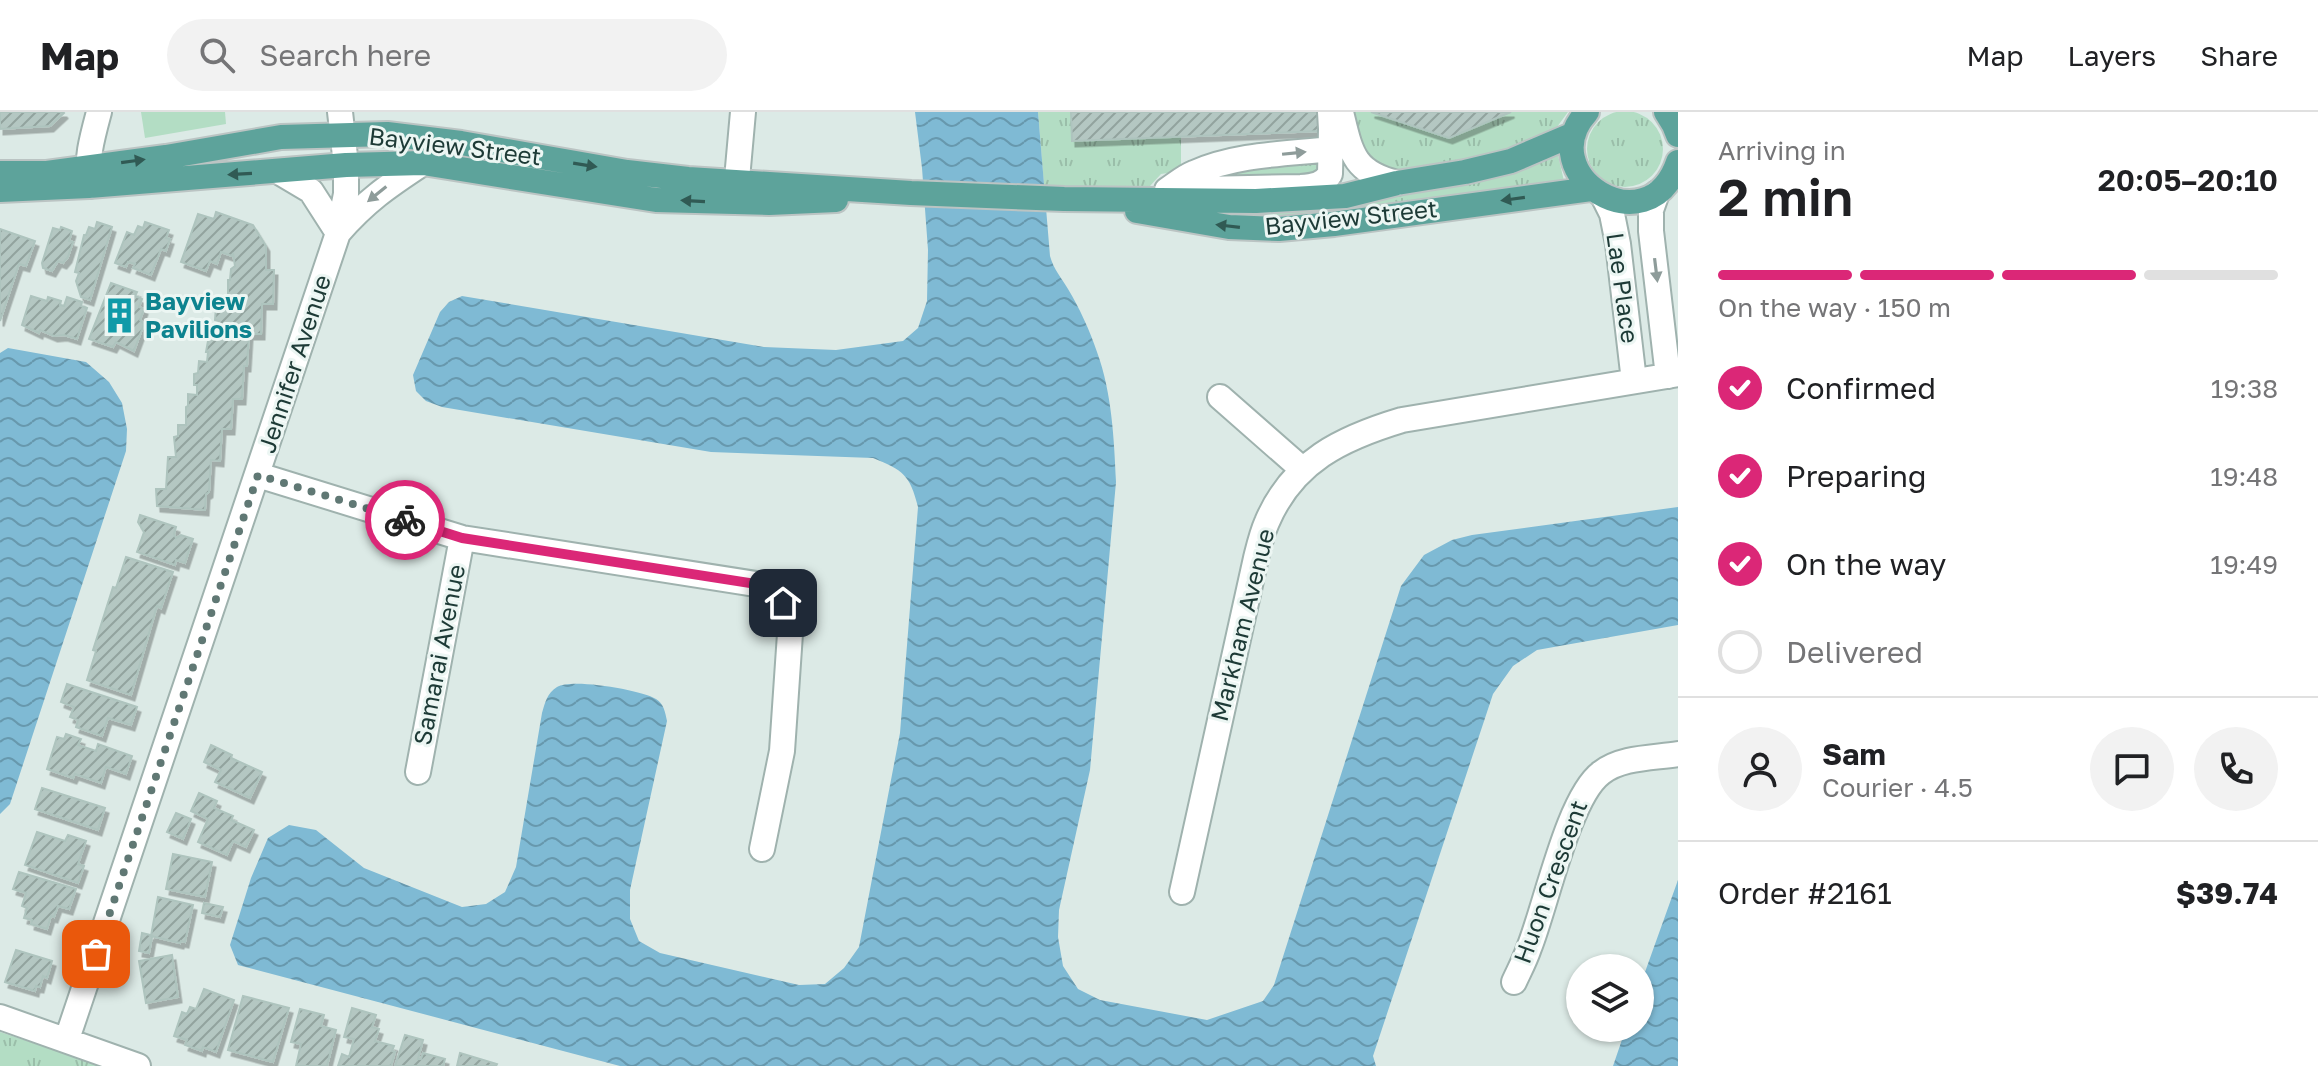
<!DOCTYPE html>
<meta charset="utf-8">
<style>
:root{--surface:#fff;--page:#f2f2f2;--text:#202124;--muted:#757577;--line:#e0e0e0;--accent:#db2777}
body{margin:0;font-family:"Golos Text",sans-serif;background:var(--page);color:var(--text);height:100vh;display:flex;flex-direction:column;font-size:30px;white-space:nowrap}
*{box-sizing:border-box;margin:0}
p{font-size:26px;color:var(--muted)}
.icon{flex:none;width:44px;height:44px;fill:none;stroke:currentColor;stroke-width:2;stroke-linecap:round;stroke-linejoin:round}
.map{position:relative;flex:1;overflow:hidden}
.panel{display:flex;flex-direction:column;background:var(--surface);width:640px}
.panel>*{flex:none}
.fabs{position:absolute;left:1566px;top:842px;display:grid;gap:16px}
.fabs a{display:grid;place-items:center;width:88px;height:88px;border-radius:50%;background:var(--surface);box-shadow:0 2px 6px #0004;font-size:40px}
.pin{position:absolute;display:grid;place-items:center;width:68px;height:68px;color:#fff;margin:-34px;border-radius:16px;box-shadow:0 4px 12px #0006}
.courier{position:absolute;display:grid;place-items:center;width:80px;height:80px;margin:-40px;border:6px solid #db2777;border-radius:50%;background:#fff;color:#222;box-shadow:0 2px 10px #0007}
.summary em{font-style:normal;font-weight:600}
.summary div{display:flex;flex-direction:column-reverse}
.summary{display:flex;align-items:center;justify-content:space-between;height:136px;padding:0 40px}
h1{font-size:52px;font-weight:600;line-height:60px}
.bar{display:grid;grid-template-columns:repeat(4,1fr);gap:12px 8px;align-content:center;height:96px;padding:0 40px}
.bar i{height:10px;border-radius:6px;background:var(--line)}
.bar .on{background:var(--accent)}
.bar p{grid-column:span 4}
.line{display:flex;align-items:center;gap:20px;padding:0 40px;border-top:2px solid var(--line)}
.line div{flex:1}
.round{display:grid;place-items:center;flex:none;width:84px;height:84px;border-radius:42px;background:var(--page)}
ol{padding:0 40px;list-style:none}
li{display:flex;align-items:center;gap:24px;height:88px}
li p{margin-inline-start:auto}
li .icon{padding:8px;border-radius:50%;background:var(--accent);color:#fff;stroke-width:4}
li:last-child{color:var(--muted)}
li i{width:44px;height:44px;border:4px solid var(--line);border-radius:50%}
header{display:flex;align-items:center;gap:48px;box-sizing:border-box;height:112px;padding:0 40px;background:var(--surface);border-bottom:2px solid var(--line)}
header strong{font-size:38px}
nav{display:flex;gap:44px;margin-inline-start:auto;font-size:28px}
.search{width:560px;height:72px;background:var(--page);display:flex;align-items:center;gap:20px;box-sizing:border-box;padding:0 28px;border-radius:44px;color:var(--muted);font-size:30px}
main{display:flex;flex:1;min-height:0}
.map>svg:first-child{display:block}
.grass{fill:url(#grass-tufts)}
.pitch{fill:#b3ddc4}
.water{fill:url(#water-waves)}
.building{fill:url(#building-hatch);stroke:#aec4be;stroke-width:2;filter:url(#shadow)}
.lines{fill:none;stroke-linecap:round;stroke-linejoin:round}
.minor-casing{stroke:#9fb2ae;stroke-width:28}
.major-casing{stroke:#bbc4c3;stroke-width:28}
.minor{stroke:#fff;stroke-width:24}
.major{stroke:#5da39b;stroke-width:24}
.oneway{fill:#8e9c9a}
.oneway2{fill:#305a54}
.done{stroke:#607874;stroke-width:8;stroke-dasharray:0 14.4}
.route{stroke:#db2777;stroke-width:10}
.labels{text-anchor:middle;stroke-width:6;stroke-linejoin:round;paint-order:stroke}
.street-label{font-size:24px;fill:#1d3a36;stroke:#ecf6f3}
.culture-label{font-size:24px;font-weight:bold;fill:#0d838f;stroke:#ecf6f3;text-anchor:start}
</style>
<header>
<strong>Map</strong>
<div class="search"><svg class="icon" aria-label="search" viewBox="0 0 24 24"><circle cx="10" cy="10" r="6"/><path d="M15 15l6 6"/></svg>Search here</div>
<nav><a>Map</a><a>Layers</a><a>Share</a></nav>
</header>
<main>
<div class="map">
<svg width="1678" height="954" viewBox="0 0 1678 954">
<defs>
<pattern id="grass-tufts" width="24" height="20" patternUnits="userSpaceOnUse" patternTransform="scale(2)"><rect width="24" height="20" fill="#b3ddc4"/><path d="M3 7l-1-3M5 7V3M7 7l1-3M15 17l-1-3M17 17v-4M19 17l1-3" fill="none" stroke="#9abea9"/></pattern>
<pattern id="water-waves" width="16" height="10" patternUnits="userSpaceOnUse" patternTransform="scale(2)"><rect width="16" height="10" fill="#7fbad4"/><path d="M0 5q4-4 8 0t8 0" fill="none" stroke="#6798ad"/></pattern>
<pattern id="building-hatch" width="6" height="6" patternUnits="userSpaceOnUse" patternTransform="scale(2)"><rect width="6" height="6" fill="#b4c7c2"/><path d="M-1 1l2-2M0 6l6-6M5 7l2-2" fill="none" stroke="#92a39e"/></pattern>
<filter id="shadow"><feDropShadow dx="3.5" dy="5.5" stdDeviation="0" flood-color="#0004"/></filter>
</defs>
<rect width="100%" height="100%" fill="#dceae6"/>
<path class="grass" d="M1587 37a38 38 0 1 1 76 0a38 38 0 1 1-76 0Z
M1038,0H1071L1072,28L1181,25V59L1161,62L1150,74L1079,75L1044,73Z
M1346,0H1568L1557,15L1537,29L1516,40L1394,59L1371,57Z
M1557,39L1564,69L1267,110L1093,87L1341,94L1445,75L1495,63Z
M1320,47L1317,64L1187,73L1202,62L1300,53Z
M0,920L103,954H0Z"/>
<path class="pitch" d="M141,0H225L226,12L145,26Z"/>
<path class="water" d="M915,0H1038L1050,144C1054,158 1061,165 1068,177C1079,195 1090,219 1097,240C1112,281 1114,327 1116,370L1090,658L1059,798L1058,825L1063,854L1078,877L1100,888L1207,908L1263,889L1274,873L1401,474L1424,443L1452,428L1472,423L1678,395V513L1537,538L1513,554L1493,582L1373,944L1376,954H620L238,853L230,833L251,766L268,726L289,713L316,718L364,756L462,795L486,792L505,780L516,755L542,601C545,591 547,581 557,575C572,566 641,578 656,587C664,592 665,600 667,609L630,778V807L639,829L660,841L799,873L825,872L844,856L859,835L900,621L918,395C910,363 903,358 873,346L711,340L442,295L426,289L416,279L413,263L440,200L449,190L462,184L764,235L836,238L903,229L918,216L927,189L928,138L922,56Z
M8,236L86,250L109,270L122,291L127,317L126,339L10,692L0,702V241Z
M1678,768V954H1613L1626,916H1640V874Z"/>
<path class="building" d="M0,0H63L64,1L50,14L0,17Z
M1071,0H1320L1321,19L1072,29Z
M1371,0H1511L1449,26Z
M216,100L253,113L266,134V158H274L273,192H262L261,222H249L247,254H244L242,287H233L231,317H222L220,349L211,348L209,380L206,382L205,398L157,394L156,377H166L168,345H176L174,325L178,324V313H186V295L188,294V282L197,283V273H194V262L198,261L199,249L207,250L208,240H206L210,218H218L219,209L215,208L216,195H219V185H228V168H230L231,157L235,154L233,141L232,144L221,140L217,152L210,149L206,159L181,150L198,102L214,107Z
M97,110L112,115L90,188L81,185L76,169L79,161L75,160L84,123H86L89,115L95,117Z
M145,110L169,118L166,126L170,127L166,139L161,137L151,163L133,156L135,152L128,150L126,155L115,151L127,120L134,123L138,114L143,116Z
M61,115L72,119L69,129L73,130L68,145L63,151L58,149L52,159L43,156L42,151L53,116L60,118Z
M0,117L35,129L26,154L19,152L0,209Z
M111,171L137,180L135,184L142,187L139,195L144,197L140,208L144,212L134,239L116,230L113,235L89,227Z
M31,184L47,189L48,185L61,189L60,193L64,194L67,185L82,190L81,194L87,196L77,227L64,223L54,224L40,218L39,221L22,213Z
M140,403L176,415L174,422L176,426L181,423L193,427L185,451L176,448L175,453L137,440L144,420L138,410Z
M126,445L173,460L161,496L157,494L131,583L87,568L96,539L93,538L113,475L116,476Z
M67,572L137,595L131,613L108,606L102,624L76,615L78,608L70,605L74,595L61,590Z
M66,622L81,627L78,633L96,639L98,632L132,644L126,662L106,655L101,671L75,662L73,666L47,657L57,625L64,627Z
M211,633L232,643L231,646L262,660L250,686L215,670L221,658L204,650Z
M42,676L105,696L98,718L35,697Z
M199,681L217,689L214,696L233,704L231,708L254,718L246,735L233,729L227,743L198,730L208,707L191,699Z
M176,701L191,707L183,727L167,720Z
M37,720L65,729L68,723L86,729L78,752L84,754L78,771L25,753Z
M173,742L212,750L205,785L166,777Z
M19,760L76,777L69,797L58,794L54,805L51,804L47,817L31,812L32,808L24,806L27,796L22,794L26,781L13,777Z
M158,785L193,793L185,830L181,829L180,831L151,824Z
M204,791L223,795L220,805L202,801Z
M142,821L150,823L152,825L149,841L139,839Z
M16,838L52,849L47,866L43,864L40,875L36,874L35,879L5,870Z
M172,843L178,885L146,891L139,849Z
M204,877L234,888L216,940L203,935L202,939L185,933L187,928L174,924L182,900L187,902L190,895L196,897Z
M243,884L289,896L273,950L228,938Z
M352,896L376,903L372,915L379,917L375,929L394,934L392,939L395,940L391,954H338L342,942L349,945L354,927L344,925Z
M300,897L324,903L321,914L336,918L327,954H296L301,932L291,930Z
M405,923L423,928L418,947H421L423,941L445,947L443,954H395Z
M460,941L497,952L496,954H457Z"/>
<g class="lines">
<defs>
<path id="minor" d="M1341,0C1351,41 1353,60 1397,71
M279,60L311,79L338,121C366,89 388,74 423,51
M89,74C86,47 92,26 99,0
M1202,77L1301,75C1313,74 1323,73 1330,62L1331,17L1330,0
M1167,78C1176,72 1184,65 1194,61C1237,42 1285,42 1331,37
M1657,81L1651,98V119L1668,264
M1604,86L1612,102L1618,132L1634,269
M735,89L743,0
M1220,285L1302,357
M258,363L462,426L775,475L791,507L782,639L762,737
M418,660L462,426
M1182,780L1256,446C1259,434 1262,421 1267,410C1293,349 1342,326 1402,308L1678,262
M1514,870C1519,859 1525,848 1529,836C1546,794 1568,686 1601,661C1621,645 1653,646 1678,642
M0,905L138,954
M67,927L338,121L346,82V53L340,0"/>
<path id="major" d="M1587,0C1530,62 1648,138 1678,50
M1666,0L1674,13L1678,23
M0,61H47L166,45L281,25L387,22L461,31L627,60L688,67L911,81L1064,87L1256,89L1345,84L1397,71L1465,60L1511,49L1574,22
M0,78L89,74L346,53L423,51L656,88L769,91L836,88
M1137,99L1229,115L1279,117L1334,112L1591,77"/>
</defs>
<use href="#minor" class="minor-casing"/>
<use href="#major" class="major-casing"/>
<use href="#minor" class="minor"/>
<use href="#major" class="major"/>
</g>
<defs><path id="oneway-solid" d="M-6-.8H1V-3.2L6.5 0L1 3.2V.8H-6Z" transform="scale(2)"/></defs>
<g class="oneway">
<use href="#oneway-solid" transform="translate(1294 41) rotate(-6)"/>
<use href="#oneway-solid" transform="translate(377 82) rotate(141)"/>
<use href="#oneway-solid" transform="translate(1656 158) rotate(83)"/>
</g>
<g class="oneway2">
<use href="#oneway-solid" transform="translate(133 49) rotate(-8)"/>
<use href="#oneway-solid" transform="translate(585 53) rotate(9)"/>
<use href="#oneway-solid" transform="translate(240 62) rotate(177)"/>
<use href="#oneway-solid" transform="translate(1513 87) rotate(172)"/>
<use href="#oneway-solid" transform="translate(693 89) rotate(-177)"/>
<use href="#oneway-solid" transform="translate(1228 114) rotate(-173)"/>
</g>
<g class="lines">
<path class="done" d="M96,842L258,363L405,408"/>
<path class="route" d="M405,408L462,426L775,475L783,491"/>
</g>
<defs>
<symbol id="building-bare" viewBox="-9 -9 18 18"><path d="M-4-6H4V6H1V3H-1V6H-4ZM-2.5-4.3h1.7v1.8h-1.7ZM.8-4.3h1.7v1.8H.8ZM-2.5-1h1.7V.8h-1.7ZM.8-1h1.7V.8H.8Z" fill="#0f9aa8" stroke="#ecf6f3" stroke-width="2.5" paint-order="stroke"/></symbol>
</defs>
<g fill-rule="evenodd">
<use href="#building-bare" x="94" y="178" width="51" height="51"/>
</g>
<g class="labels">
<g class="street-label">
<text transform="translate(455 35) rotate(7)" y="8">Bayview Street</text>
<text transform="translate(1351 106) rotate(-6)" y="8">Bayview Street</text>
<text transform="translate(1622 176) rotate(82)" y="8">Lae Place</text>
<text transform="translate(295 252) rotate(-72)" y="8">Jennifer Avenue</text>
<text transform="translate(1243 513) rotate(-76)" y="8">Markham Avenue</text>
<text transform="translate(440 543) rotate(-79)" y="8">Samarai Avenue</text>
<text transform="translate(1551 770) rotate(-70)" y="8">Huon Crescent</text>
</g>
<g class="culture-label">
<text x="145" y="198">Bayview<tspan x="145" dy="28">Pavilions</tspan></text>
</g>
</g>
</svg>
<div class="fabs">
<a><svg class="icon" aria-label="layers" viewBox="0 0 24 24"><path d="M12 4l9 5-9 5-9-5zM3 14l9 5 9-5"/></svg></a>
</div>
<div class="pin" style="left:96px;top:842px;background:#ea580c"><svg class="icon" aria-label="bag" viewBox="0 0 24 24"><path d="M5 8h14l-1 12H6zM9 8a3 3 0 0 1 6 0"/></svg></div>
<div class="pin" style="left:783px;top:491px;background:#1f2937"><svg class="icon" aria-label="home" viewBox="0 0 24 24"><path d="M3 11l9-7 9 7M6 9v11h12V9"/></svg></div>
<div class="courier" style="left:405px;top:408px"><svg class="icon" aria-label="bike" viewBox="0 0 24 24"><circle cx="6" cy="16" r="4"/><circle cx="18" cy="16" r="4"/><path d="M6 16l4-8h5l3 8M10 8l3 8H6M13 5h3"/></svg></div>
</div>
<section class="panel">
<div class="summary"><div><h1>2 min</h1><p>Arriving in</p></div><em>20:05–20:10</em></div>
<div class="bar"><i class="on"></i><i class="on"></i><i class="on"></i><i></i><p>On the way · 150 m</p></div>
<ol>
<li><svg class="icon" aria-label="check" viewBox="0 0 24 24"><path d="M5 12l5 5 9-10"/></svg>Confirmed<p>19:38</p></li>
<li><svg class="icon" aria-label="check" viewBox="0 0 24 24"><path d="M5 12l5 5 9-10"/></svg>Preparing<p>19:48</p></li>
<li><svg class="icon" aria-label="check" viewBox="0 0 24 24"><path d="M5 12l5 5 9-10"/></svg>On the way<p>19:49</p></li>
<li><i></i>Delivered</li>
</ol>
<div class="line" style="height:144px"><a class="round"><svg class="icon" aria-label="person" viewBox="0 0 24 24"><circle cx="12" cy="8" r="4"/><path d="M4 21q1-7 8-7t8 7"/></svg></a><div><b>Sam</b><p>Courier · 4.5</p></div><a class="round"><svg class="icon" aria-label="chat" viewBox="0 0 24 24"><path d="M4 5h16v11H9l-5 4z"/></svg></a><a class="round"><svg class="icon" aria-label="phone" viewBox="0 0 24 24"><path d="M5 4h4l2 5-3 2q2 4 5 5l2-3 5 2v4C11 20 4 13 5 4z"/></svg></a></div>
<div class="line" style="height:104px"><div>Order #2161</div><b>$39.74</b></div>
</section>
</main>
